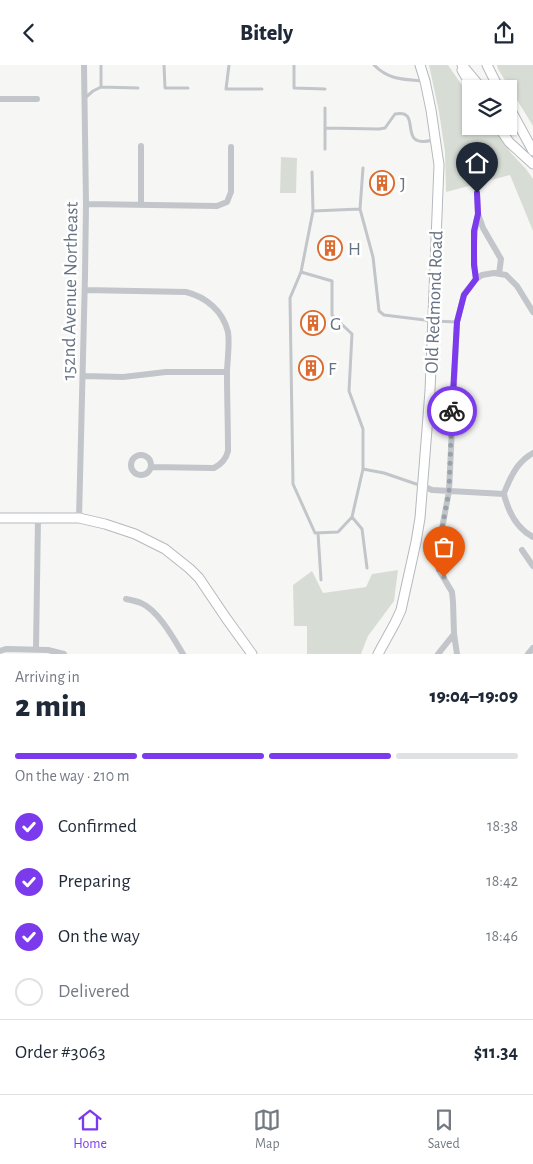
<!DOCTYPE html>
<meta charset="utf-8">
<style>
:root{--surface:#fff;--page:#f6f6f7;--text:#1f2937;--muted:#747a83;--line:#e0e1e3;--accent:#7c3aed}
body{margin:0;font-family:"Alegreya Sans",sans-serif;background:var(--page);color:var(--text);height:100vh;display:flex;flex-direction:column;font-size:19px;white-space:nowrap}
*{box-sizing:border-box;margin:0}
p{font-size:16px;color:var(--muted)}
.icon{flex:none;width:28px;height:28px;fill:none;stroke:currentColor;stroke-width:2;stroke-linecap:round;stroke-linejoin:round}
.map{position:relative;height:589px;overflow:hidden}
.drawer{display:flex;flex-direction:column;background:var(--surface);flex:1}
.drawer>*{flex:none}
.fabs{position:absolute;left:462px;top:15px;display:grid;gap:10px}
.fabs a{display:grid;place-items:center;width:55px;height:55px;border-radius:0px;background:var(--surface);box-shadow:0 1px 4px #0004;font-size:25px}
.pin{position:absolute;display:grid;place-items:center;width:42px;height:42px;color:#fff;margin:-51px -21px;border-radius:50% 50% 50% 0;rotate:-45deg;box-shadow:0 0 5px #0007}
.pin .icon{rotate:45deg}
.courier{position:absolute;display:grid;place-items:center;width:50px;height:50px;margin:-25px;border:4px solid #7c3aed;border-radius:50%;background:#fff;color:#222;box-shadow:0 1px 6px #0007}
.summary em{font-style:normal;font-weight:800}
.summary div{display:flex;flex-direction:column-reverse}
.summary{display:flex;align-items:center;justify-content:space-between;height:85px;padding:0 15px}
h1{font-size:32px;font-weight:800;line-height:38px}
.bar{display:grid;grid-template-columns:repeat(4,1fr);gap:8px 5px;align-content:center;height:60px;padding:0 15px}
.bar i{height:6px;border-radius:4px;background:var(--line)}
.bar .current{background:var(--accent)}
.bar p{grid-column:span 4}
.line{display:flex;align-items:center;gap:12px;padding:0 15px;border-top:1px solid var(--line)}
.line div{flex:1}
ol{padding:0 15px;list-style:none}
li{display:flex;align-items:center;gap:15px;height:55px}
li p{margin-inline-start:auto}
li .icon{padding:5px;border-radius:50%;background:var(--accent);color:#fff;stroke-width:4}
li:last-child{color:var(--muted)}
li i{width:28px;height:28px;border:2px solid var(--line);border-radius:50%}
header{display:flex;justify-content:space-between;align-items:center;height:65px;padding:0 15px;background:var(--surface);font-size:22px;font-weight:800}
.dock{display:flex;justify-content:space-around;align-items:center;height:70px;border-top:1px solid var(--line);background:var(--surface);font-size:14px;color:var(--muted)}
.dock a{display:grid;justify-items:center;gap:2px}
.dock .current{color:var(--accent)}
.map>svg:first-child{display:block}
.green{fill:#d7ddd5}
.lines{fill:none;stroke-linecap:round;stroke-linejoin:round}
.secondary-casing{stroke:#b5b8bd;stroke-width:11}
.lane{stroke:#c2c5c9;stroke-width:3}
.street{stroke:#c2c5c9;stroke-width:6}
.secondary{stroke:#fff;stroke-width:9}
.done{stroke:#99a1ab;stroke-width:5;stroke-dasharray:0 9}
.route{stroke:#7c3aed;stroke-width:6}
.labels{text-anchor:middle;stroke-width:5;stroke-linejoin:round;paint-order:stroke}
.poi-label{font-size:19px;fill:#677383;stroke:#fff;text-anchor:start}
.street-label{font-size:19px;fill:#677383;stroke:#fff}
</style>
<header><svg class="icon" aria-label="back" viewBox="0 0 24 24"><path d="M15 5l-7 7 7 7"/></svg>Bitely<svg class="icon" aria-label="share" viewBox="0 0 24 24"><path d="M12 15V3M7 8l5-5 5 5M5 13v7h14v-7"/></svg></header>
<div class="map">
<svg width="533" height="589" viewBox="0 0 533 589">
<rect width="100%" height="100%" fill="#f6f7f4"/>
<path class="green" d="M429,0H448L471,33V61H492L511,88L526,104L533,114V166L510,110L446,127L445,87L439,47Z
M497,0H533V61L498,4Z
M281,92L297,93L296,128H280Z
M398,505L394,536L368,571L361,589H307V561H294L293,520L312,506L323,528L366,522L372,509Z"/>
<g class="lines">
<defs>
<path id="secondary" d="M462,0L482,24
M487,0L499,24
M462,5L473,24
M509,42L533,86
M498,61L509,77L533,99
M0,453H79L105,459L135,469L165,484L190,504L199,513L226,553L252,589
M378,589L395,558L401,545L416,477L420,453L430,326L439,100L431,45L425,16L420,0"/>
</defs>
<use href="#secondary" class="secondary-casing"/>
<path class="lane" d="M101,0V22L138,23
M164,0L165,23H188
M229,0L226,24H262
M294,0V23L325,24
M374,0C389,15 402,14 422,16
M85,33L93,26L101,22
M325,63L379,64L385,63L395,49C424,43 395,85 433,75
M325,84V43
M363,103L360,144L373,192L379,246L384,250L433,256L457,257
M313,146L360,144
M301,207L332,216V250L352,269L349,326L363,364V404L352,452L338,467L315,468L293,419L290,233L301,207L313,146L312,107
M363,404L384,408L422,421
M352,452L362,464L367,503
M318,468L321,515"/>
<path class="street" d="M0,34H37
M477,128L478,149
M86,139L217,141L227,137L231,127V82
M141,140V81
M476,214C473,192 473,171 478,149L483,163L501,194L499,209
M85,225L186,227C206,232 223,246 228,267C230,280 227,295 227,309C227,334 228,360 228,386C226,394 222,399 214,403L152,402
M83,311L123,312L166,307H227
M533,388C519,396 513,407 507,421C506,423 505,426 504,428C504,431 506,436 507,439C512,454 520,465 533,472
M131 400a10 10 0 1 1 20 0a10 10 0 1 1-20 0Z
M423,421L432,425L504,429
M79,453L85,211L86,139L84,0
M522,485L533,501
M126,534C131,535 136,536 141,538C158,545 174,574 183,589
M36,584L38,453
M0,586L6,584L48,585L64,589
M438,589L454,569
M457,589L454,569L453,537L452,527L439,505L436,496L449,426L457,257L464,229L476,214L482,210L494,208L506,210L517,221L533,247
M528,589L533,583"/>
<use href="#secondary" class="secondary"/>
</g>
<g class="lines">
<path class="done" d="M444,512L439,505L436,496L449,426L452,346"/>
<path class="route" d="M452,346L457,257L464,230L476,214L474,200V166L478,149L477,128"/>
</g>
<defs>
<symbol id="building-ring" viewBox="-11 -11 22 22"><circle r="9.5" fill="#fff" stroke="#db6b2f" stroke-width="1.5"/><path d="M-4-6H4V6H1V3H-1V6H-4ZM-2.5-4.3h1.7v1.8h-1.7ZM.8-4.3h1.7v1.8H.8ZM-2.5-1h1.7V.8h-1.7ZM.8-1h1.7V.8H.8Z" fill="#db6b2f"/></symbol>
</defs>
<g fill-rule="evenodd">
<use href="#building-ring" x="368" y="104" width="28" height="28"/>
<use href="#building-ring" x="316" y="169" width="28" height="28"/>
<use href="#building-ring" x="299" y="244" width="28" height="28"/>
<use href="#building-ring" x="297" y="289" width="28" height="28"/>
</g>
<g class="labels">
<g class="poi-label">
<text x="400" y="125">J</text>
<text x="348" y="190">H</text>
<text x="330" y="265">G</text>
<text x="328" y="310">F</text>
</g>
<g class="street-label">
<text transform="translate(69 226) rotate(-89)" y="7">152nd Avenue Northeast</text>
<text transform="translate(433 237) rotate(-88)" y="7">Old Redmond Road</text>
</g>
</g>
</svg>
<div class="fabs">
<a><svg class="icon" aria-label="layers" viewBox="0 0 24 24"><path d="M12 4l9 5-9 5-9-5zM3 14l9 5 9-5"/></svg></a>
</div>
<div class="pin" style="left:444px;top:512px;background:#ea580c"><svg class="icon" aria-label="bag" viewBox="0 0 24 24"><path d="M5 8h14l-1 12H6zM9 8a3 3 0 0 1 6 0"/></svg></div>
<div class="pin" style="left:477px;top:128px;background:#1f2937"><svg class="icon" aria-label="home" viewBox="0 0 24 24"><path d="M3 11l9-7 9 7M6 9v11h12V9"/></svg></div>
<div class="courier" style="left:452px;top:346px"><svg class="icon" aria-label="bike" viewBox="0 0 24 24"><circle cx="6" cy="16" r="4"/><circle cx="18" cy="16" r="4"/><path d="M6 16l4-8h5l3 8M10 8l3 8H6M13 5h3"/></svg></div>
</div>
<section class="drawer">
<div class="summary"><div><h1>2 min</h1><p>Arriving in</p></div><em>19:04–19:09</em></div>
<div class="bar"><i class="current"></i><i class="current"></i><i class="current"></i><i></i><p>On the way · 210 m</p></div>
<ol>
<li><svg class="icon" aria-label="check" viewBox="0 0 24 24"><path d="M5 12l5 5 9-10"/></svg>Confirmed<p>18:38</p></li>
<li><svg class="icon" aria-label="check" viewBox="0 0 24 24"><path d="M5 12l5 5 9-10"/></svg>Preparing<p>18:42</p></li>
<li><svg class="icon" aria-label="check" viewBox="0 0 24 24"><path d="M5 12l5 5 9-10"/></svg>On the way<p>18:46</p></li>
<li><i></i>Delivered</li>
</ol>
<div class="line" style="height:65px"><div>Order #3063</div><b>$11.34</b></div>
</section>
<nav class="dock">
<a class="current"><svg class="icon" aria-label="home" viewBox="0 0 24 24"><path d="M3 11l9-7 9 7M6 9v11h12V9"/></svg>Home</a>
<a><svg class="icon" aria-label="map" viewBox="0 0 24 24"><path d="M3 6l6-2 6 2 6-2v14l-6 2-6-2-6 2zM9 4v14M15 6v14"/></svg>Map</a>
<a><svg class="icon" aria-label="saved" viewBox="0 0 24 24"><path d="M7 4h10v16l-5-4-5 4z"/></svg>Saved</a>
</nav>
